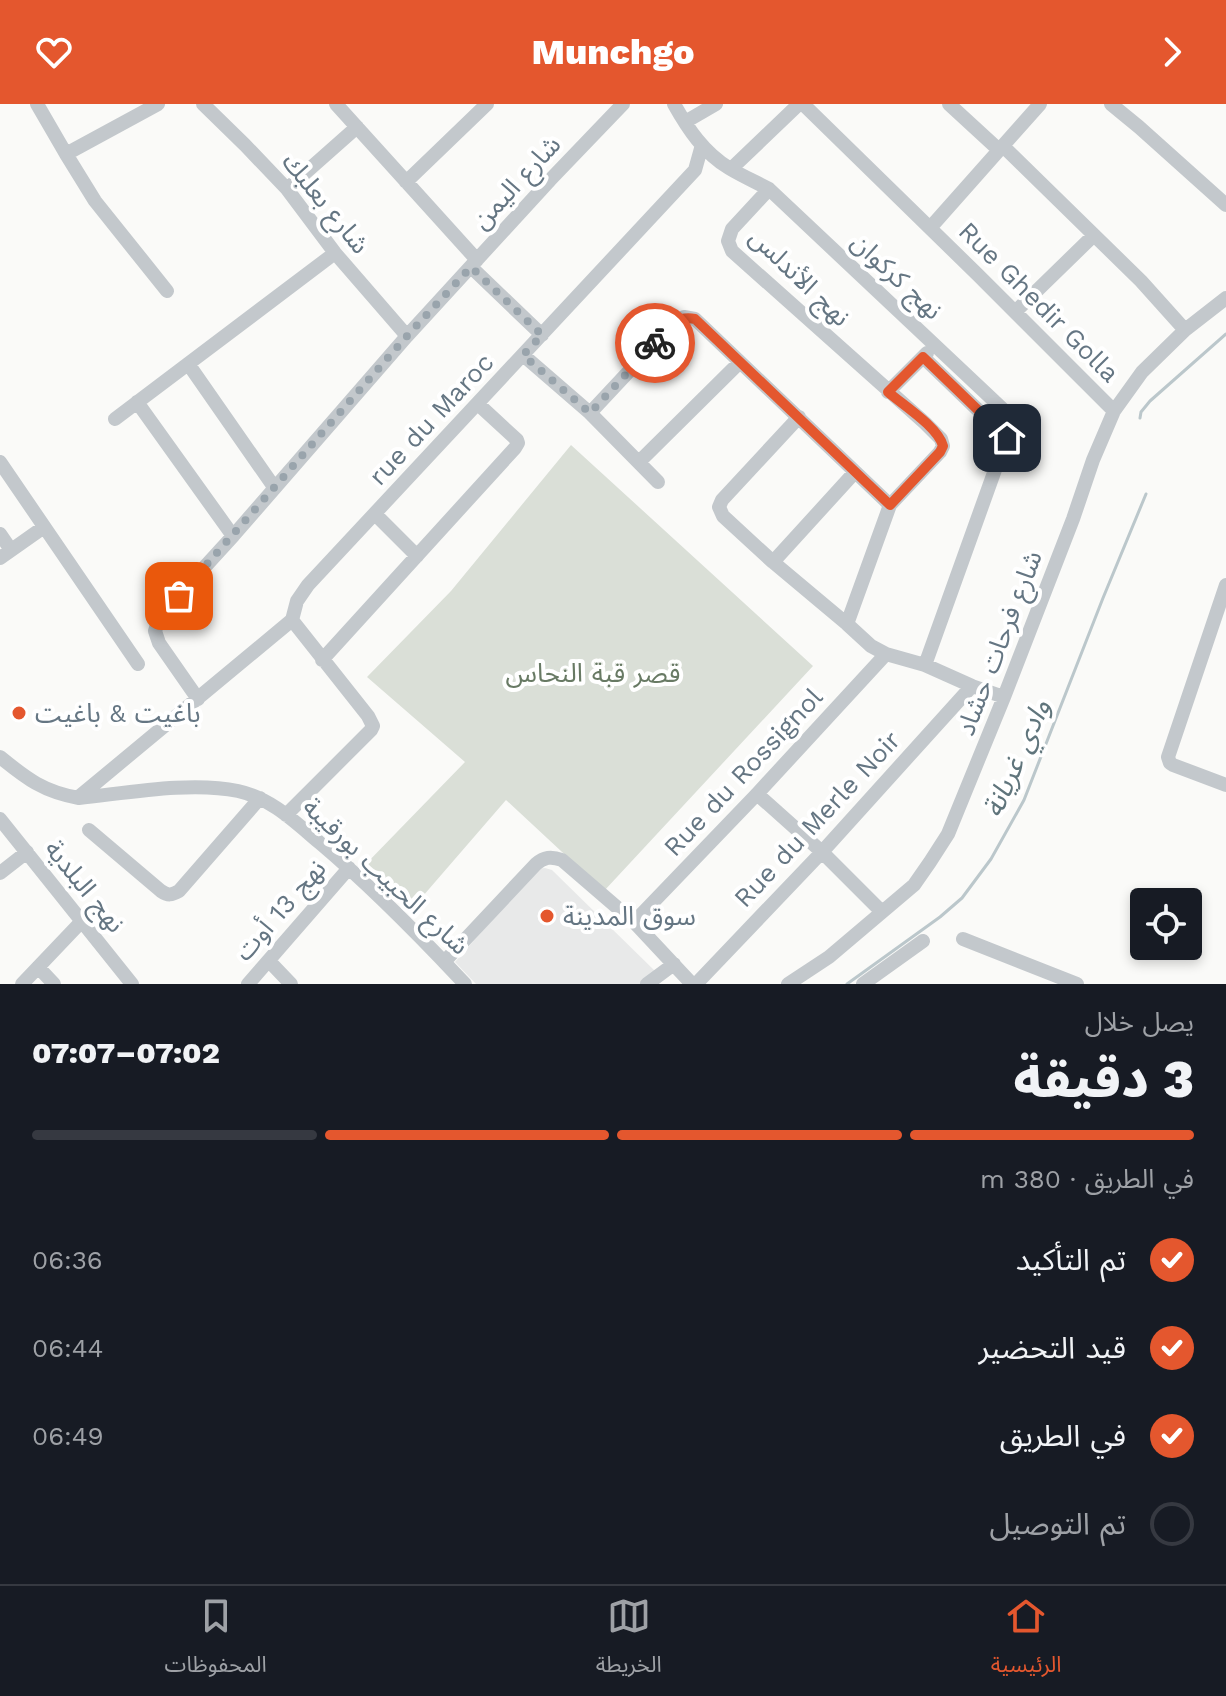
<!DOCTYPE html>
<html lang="ar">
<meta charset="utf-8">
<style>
:root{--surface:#171b24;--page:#242831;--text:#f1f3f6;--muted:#9ea1a6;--line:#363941;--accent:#e4572e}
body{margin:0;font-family:"Work Sans","Noto Sans Arabic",sans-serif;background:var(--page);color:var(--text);direction:rtl;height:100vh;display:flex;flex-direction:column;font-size:30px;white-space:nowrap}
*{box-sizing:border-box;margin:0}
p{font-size:26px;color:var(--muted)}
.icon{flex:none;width:44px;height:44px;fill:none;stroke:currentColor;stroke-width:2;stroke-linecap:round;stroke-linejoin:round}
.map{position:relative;height:880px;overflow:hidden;direction:ltr}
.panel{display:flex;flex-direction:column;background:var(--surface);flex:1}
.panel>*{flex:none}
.fabs{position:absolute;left:1130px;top:784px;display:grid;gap:16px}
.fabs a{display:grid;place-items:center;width:72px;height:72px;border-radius:8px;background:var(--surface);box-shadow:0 4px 12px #0003;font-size:40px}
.pin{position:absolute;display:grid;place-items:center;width:68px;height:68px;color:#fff;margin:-34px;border-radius:16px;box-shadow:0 4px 12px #0006}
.courier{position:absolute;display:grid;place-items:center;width:80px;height:80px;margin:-40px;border:6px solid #e4572e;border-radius:50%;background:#fff;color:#222;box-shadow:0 2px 10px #0007}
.overview em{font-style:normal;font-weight:800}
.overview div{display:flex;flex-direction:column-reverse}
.overview{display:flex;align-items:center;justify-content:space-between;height:136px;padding:0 32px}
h1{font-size:52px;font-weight:800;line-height:60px}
.bar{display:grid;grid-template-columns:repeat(4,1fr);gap:12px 8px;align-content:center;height:96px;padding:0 32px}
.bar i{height:10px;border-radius:6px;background:var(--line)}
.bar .current{background:var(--accent)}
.bar p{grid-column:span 4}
ol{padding:0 32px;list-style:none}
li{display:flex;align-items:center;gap:24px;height:88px}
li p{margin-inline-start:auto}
li .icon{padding:8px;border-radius:50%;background:var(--accent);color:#fff;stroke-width:4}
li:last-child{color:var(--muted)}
li i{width:44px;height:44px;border:4px solid var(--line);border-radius:50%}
header{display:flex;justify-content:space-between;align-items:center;height:104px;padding:0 32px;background:var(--accent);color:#fff;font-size:36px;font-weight:800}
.tabs{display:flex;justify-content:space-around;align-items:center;height:112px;border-top:2px solid var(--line);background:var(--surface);font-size:22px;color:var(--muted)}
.tabs a{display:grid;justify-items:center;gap:4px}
.tabs .current{color:var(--accent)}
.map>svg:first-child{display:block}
.built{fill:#e8e9e9}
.green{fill:#dadfd7}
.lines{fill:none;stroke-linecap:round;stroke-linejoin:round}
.stream{stroke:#bbc7cb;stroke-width:3}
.minor{stroke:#c3c8cc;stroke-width:14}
.done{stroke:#99a4ac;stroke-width:8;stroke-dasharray:0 14.4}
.route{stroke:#e4572e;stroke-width:10}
.poi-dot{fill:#e4572e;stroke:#fff;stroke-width:3}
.labels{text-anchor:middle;stroke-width:8;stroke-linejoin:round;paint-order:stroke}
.street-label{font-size:26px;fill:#657683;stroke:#fff}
.park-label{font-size:26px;fill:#687a64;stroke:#fff}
.poi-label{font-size:26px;fill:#657683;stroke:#fff;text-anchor:start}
.water-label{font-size:28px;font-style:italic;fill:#60757c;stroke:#fff}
</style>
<header><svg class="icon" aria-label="forward" viewBox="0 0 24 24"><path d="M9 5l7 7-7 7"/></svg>Munchgo<svg class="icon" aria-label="heart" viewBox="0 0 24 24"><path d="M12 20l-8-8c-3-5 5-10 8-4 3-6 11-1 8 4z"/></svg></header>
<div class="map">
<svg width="1226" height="880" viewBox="0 0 1226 880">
<rect width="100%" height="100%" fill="#fafaf8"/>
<path class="built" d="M545,764L552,766L656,868L642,880H476L455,858L537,765Z"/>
<path class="green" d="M571,341L813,562L604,787L506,696L410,807L362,764L465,658L367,573L451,487Z"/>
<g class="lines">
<path class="stream" d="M1140,314L1141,308L1150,297L1226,230
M847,880L940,813L962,794L991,755L1024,696L1103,494L1146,390"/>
<path class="minor" d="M37,0L66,50L158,0
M203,0L245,41L287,85L335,149L407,232
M336,0L477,156
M674,0C688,25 704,49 729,64C742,72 756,78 769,85L1009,311L1012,318L1010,324L925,561
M803,0L978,171L1114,307
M949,0L999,46
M1111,0L1139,23L1226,101
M685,18L716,0
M1003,42L1141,177L1185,226
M66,50L95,97L167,187
M731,65L799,0
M406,78L487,0
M287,85L357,23
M769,85L732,125L728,137L732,147L925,319L941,335L943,342L940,348L890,401L847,520
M930,124L1040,0
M471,163L542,231
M1015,208L1094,131
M523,251L590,309L658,378
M923,253L1007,334
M189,261L274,383
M888,288L927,249
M137,298L233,432
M590,309L676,217L684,213L695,215L890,401
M799,313L722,396L719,403L723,412L773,458L847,520L871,542L886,550L925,561L972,582L1004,593
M115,315L335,149
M0,358L138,560
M639,358L740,258
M375,410L417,452
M0,430L11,446
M0,454L44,423
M773,458L855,368
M1226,481L1168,653L1170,659L1173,661L1226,681
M292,516L297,497L308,481L695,66L702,41
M322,556L515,344L518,339L517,336L478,300
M198,595L159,539L155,527L160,512L233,432L407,232L550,76L623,0
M0,653C27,675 44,688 79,694C127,689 191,677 238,687C271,694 295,718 320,739C371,782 419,831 465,880
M757,690L822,748L882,808
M80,692L292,516
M286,711L371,626L373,622L368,612L292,516
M0,715L132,880
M89,726L161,787C168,792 172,791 179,787L260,694
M0,769L27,748
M634,818L757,690L886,550
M963,835L1077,880
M269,857L291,880
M444,858L536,760C544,753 551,752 562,756L634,818L692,880
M38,863L54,880
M22,880L82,817
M248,880L349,764
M647,880L674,860
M696,880L822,748L972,582
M788,880L829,853L914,781L930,758L948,730L1004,593L1073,415L1093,356L1114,307L1142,268L1185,226L1226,194
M863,880L923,837"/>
</g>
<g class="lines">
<path class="done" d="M179,492L407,232L471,163L542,231L523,251L590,309L655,239"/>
<path class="route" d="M655,239C668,225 674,211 695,215L890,401L940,348L943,342C938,323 903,301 888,288L923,253L1007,334"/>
</g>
<g class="poi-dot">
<circle cx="19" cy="609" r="8"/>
<circle cx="547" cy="812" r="8"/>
</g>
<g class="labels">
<g class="street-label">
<text transform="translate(516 78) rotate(-47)" y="9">شارع اليمن</text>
<text transform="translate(326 99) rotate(51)" y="9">شارع بعلبك</text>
<text transform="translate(897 172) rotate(43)" y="9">نهج كركوان</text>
<text transform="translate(800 173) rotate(44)" y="9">نهج الأندلس</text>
<text transform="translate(1039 198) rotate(45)" y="9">Rue Ghedir Golla</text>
<text transform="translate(431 315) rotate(-47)" y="9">rue du Maroc</text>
<text transform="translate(999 539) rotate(-69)" y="9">شارع فرحات حشاد</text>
<text transform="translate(743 668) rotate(-47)" y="9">Rue du Rossignol</text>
<text transform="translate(817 715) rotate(-47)" y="9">Rue du Merle Noir</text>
<text transform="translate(386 772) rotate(43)" y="9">شارع الحبيب بورقيبة</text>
<text transform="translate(85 782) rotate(51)" y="9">نهج البلدية</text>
<text transform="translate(280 806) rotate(-49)" y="9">نهج 13 أوت</text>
</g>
<g class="park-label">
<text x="593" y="578">قصر قبة النحاس</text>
</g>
<g class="poi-label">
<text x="35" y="618">باغيت &amp; باغيت</text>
<text x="563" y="821">سوق المدينة</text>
</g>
<g class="water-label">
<text transform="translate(1016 654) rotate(-66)" y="10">وادي غريانة</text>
</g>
</g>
</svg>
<div class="fabs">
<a><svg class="icon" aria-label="locate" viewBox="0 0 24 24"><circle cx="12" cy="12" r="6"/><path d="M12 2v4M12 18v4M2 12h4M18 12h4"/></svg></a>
</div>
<div class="pin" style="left:179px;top:492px;background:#ea580c"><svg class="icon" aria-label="bag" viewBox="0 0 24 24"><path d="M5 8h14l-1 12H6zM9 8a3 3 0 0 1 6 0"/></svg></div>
<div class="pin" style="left:1007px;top:334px;background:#1f2937"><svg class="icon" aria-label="home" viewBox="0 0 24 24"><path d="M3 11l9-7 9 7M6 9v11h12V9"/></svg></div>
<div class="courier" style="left:655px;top:239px"><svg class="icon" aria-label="bike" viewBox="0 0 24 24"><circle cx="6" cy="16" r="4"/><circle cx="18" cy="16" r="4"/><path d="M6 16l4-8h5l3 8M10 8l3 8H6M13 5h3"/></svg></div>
</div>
<section class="panel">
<div class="overview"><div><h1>3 دقيقة</h1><p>يصل خلال</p></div><em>07:02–07:07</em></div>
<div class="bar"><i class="current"></i><i class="current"></i><i class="current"></i><i></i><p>في الطريق · 380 m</p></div>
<ol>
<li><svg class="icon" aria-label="check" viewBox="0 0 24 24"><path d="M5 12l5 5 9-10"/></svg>تم التأكيد<p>06:36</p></li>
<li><svg class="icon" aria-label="check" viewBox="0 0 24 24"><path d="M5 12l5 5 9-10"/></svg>قيد التحضير<p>06:44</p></li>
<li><svg class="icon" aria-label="check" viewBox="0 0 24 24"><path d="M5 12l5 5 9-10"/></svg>في الطريق<p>06:49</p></li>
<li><i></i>تم التوصيل</li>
</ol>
</section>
<nav class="tabs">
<a class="current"><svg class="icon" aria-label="home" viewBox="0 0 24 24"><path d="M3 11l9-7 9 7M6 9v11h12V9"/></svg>الرئيسية</a>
<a><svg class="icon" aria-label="map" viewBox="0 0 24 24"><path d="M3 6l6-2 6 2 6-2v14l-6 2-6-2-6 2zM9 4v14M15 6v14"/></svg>الخريطة</a>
<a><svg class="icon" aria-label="saved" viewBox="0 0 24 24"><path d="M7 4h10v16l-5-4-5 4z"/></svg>المحفوظات</a>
</nav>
